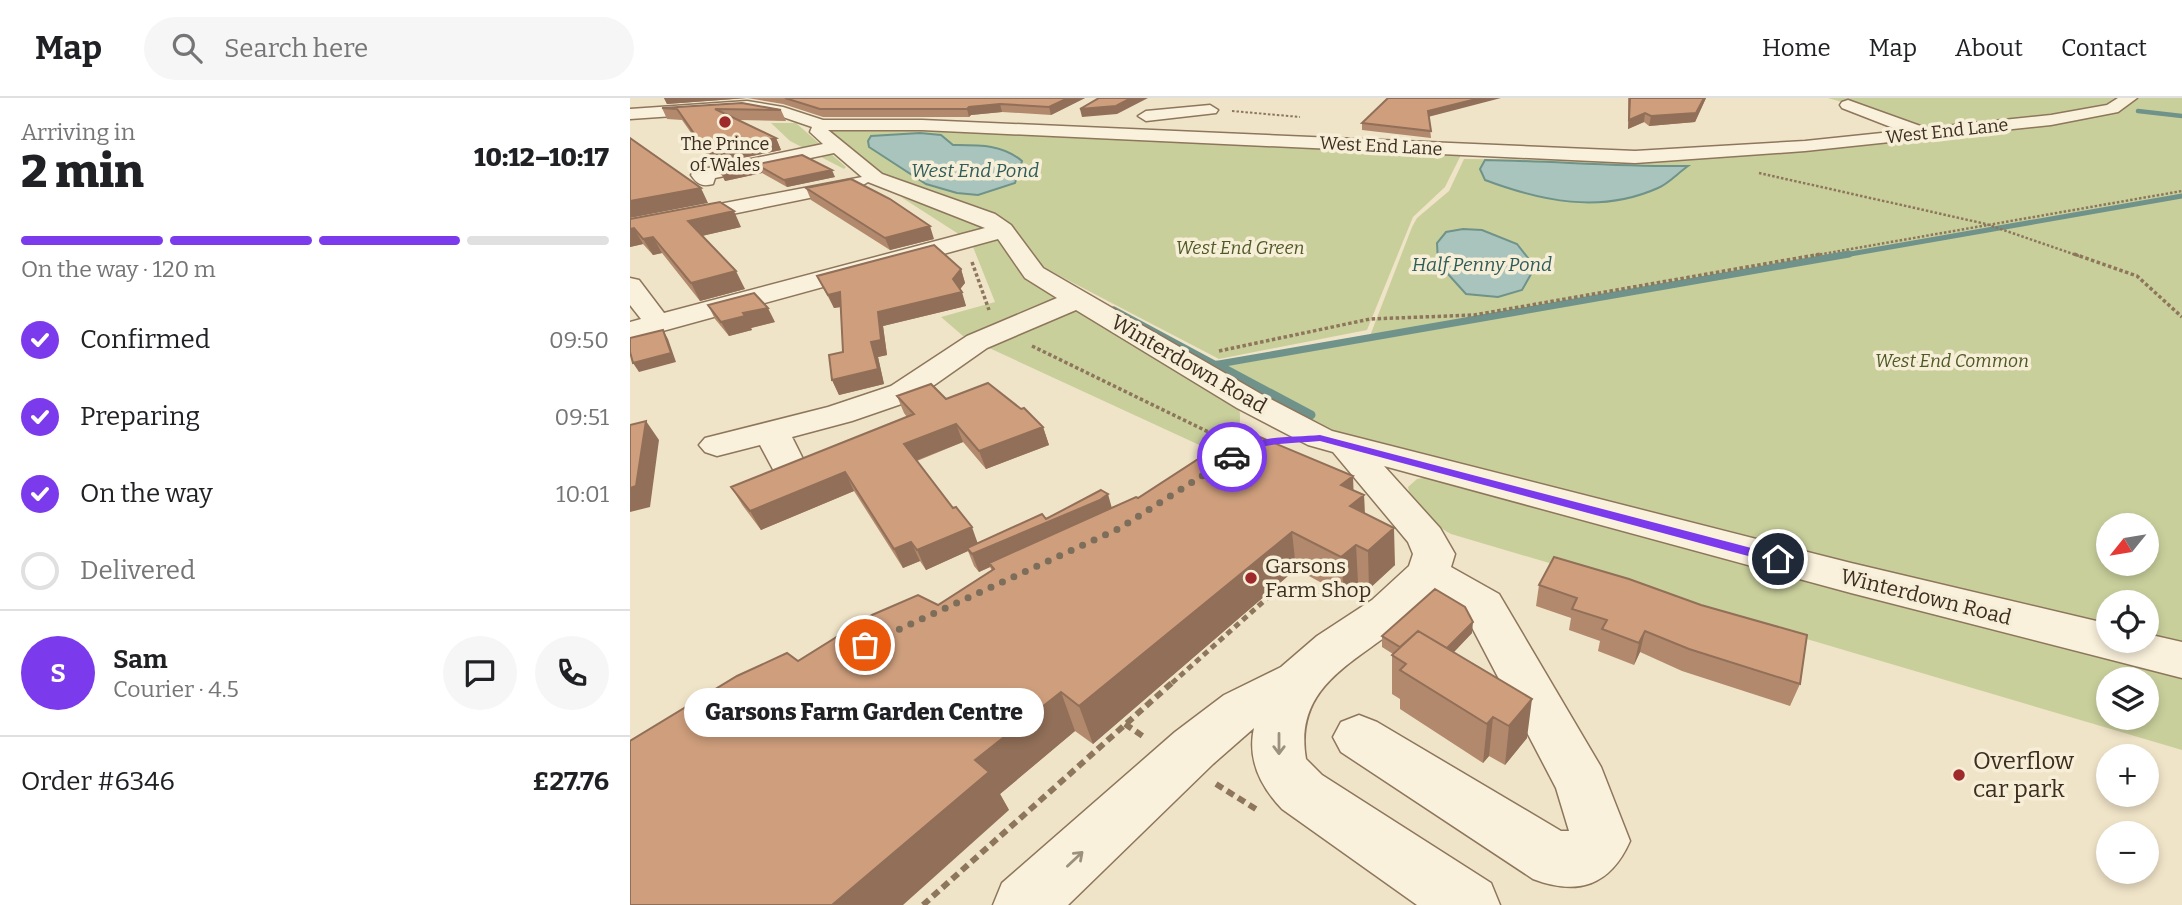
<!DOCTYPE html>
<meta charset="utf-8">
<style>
:root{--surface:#fff;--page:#f6f6f6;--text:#202124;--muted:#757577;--line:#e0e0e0;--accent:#7c3aed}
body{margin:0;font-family:Bitter,serif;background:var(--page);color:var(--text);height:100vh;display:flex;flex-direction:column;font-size:26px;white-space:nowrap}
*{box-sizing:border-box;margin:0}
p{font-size:23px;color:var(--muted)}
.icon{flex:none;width:38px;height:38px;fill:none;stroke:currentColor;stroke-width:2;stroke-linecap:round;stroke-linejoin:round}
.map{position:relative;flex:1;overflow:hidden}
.sheet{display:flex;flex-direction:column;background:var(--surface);width:630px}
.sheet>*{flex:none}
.needle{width:46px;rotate:240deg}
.tools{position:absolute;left:1466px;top:415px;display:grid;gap:14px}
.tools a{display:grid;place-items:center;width:63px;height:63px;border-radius:50%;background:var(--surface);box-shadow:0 4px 10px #0003;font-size:35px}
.pin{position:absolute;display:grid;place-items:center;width:60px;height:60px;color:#fff;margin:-30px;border:4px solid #fff;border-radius:50%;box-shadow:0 2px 7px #0007}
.courier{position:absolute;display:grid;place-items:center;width:70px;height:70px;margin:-35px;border:5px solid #7c3aed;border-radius:50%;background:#fff;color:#222;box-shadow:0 2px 9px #0007}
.bubble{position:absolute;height:49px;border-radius:24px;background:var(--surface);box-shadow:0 4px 10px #0003;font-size:23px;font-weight:800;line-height:49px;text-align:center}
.headline em{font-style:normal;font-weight:800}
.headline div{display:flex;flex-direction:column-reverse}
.headline{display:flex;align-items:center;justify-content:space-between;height:119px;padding:0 21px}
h1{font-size:46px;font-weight:800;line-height:52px}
.bar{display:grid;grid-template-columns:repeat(4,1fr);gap:10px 7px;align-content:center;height:84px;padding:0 21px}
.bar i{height:9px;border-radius:5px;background:var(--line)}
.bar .active{background:var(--accent)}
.bar p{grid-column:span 4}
.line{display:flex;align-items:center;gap:18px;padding:0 21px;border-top:2px solid var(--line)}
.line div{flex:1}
.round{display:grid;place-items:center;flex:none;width:74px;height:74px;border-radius:37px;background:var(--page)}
ol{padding:0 21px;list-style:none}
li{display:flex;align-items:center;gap:21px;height:77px}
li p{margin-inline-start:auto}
li .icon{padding:7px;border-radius:50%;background:var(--accent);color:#fff;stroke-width:4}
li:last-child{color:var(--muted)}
li i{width:38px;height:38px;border:4px solid var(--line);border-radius:50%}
header{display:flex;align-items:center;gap:42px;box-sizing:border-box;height:98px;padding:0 35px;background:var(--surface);border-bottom:2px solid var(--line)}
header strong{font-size:33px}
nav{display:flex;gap:38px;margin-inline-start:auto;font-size:24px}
.search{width:490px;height:63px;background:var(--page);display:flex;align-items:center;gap:18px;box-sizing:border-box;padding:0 24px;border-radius:38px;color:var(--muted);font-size:26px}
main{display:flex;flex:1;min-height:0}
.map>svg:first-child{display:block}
.green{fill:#c9cf9b;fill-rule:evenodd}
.water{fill:#a9c4bc;stroke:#6f938a;stroke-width:2}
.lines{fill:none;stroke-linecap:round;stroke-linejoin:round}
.stream-far3{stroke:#6f938a;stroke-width:4.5}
.stream-far2{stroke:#6f938a;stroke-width:5}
.stream-far1{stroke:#6f938a;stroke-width:7}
.stream{stroke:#6f938a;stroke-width:9}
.minor-casing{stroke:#8d765c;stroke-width:3}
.path-far4{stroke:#8d765c;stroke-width:2;stroke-dasharray:2.5 2;stroke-linecap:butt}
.path-far3{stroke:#8d765c;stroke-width:2.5;stroke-dasharray:2.5 2;stroke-linecap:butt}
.path-far2{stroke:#8d765c;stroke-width:3.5;stroke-dasharray:3.5 2.5;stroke-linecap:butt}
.path-far1{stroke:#8d765c;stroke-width:5;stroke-dasharray:6 4.5;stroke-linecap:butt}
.path{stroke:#8d765c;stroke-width:6;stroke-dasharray:8 5;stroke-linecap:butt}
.minor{fill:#faf1dc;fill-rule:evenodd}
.wall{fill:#b2896c}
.shaded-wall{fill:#916f58}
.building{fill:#cf9f7d;stroke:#916f58;stroke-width:2}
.oneway{stroke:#9c907e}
.route{fill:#7c3aed}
.done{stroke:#7c6e5b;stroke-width:7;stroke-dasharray:0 12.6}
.poi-dot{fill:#9e2a2b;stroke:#f7eed8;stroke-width:2.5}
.labels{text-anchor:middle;stroke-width:7;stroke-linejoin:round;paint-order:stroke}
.far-street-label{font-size:18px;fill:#3d2e20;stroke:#f7eed8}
.far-poi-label{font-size:18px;fill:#3d2e20;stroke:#f7eed8}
.far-park-label{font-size:18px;font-style:italic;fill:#4d5a26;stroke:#f7eed8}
.far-water-label{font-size:19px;font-style:italic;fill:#2f5d5a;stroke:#f7eed8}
.street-label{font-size:21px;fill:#3d2e20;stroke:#f7eed8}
.poi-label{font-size:21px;fill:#3d2e20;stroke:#f7eed8;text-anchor:start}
.near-poi-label{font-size:24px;fill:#3d2e20;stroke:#f7eed8;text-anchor:start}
</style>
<header>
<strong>Map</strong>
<div class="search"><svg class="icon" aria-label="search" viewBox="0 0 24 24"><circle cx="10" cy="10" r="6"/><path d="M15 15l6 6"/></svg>Search here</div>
<nav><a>Home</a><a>Map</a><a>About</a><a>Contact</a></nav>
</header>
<main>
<section class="sheet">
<div class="headline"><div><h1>2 min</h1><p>Arriving in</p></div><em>10:12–10:17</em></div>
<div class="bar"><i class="active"></i><i class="active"></i><i class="active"></i><i></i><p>On the way · 120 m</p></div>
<ol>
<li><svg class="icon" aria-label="check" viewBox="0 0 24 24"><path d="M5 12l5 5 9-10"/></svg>Confirmed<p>09:50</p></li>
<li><svg class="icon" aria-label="check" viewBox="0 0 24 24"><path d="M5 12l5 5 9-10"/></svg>Preparing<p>09:51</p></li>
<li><svg class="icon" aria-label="check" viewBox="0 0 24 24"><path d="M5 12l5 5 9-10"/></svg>On the way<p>10:01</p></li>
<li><i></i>Delivered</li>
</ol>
<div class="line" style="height:126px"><b class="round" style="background:var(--accent);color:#fff">S</b><div><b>Sam</b><p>Courier · 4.5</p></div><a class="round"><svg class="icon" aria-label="chat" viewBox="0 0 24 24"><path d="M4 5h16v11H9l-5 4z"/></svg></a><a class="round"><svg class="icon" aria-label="phone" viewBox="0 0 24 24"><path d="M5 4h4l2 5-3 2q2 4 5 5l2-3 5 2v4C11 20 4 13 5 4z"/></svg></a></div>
<div class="line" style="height:91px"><div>Order #6346</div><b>£27.76</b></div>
</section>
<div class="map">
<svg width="1552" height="807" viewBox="0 0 1552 807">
<rect width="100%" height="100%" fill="#f0e4c8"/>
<path class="green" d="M1198,0H1552V556L1517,542V504H1479V538L732,350L572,272L738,243L782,129L787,120L819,93L834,61L1041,63L1299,37L1247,14ZM1479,427H1517V466H1479Z
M141,25H166L216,69L214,71L160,43Z
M247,29L832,55L815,89L783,119L737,232L589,261L405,165L379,131L250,80L199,36L201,32Z
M271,99L350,125L381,155L609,307C612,331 609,340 591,357L333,238L311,219L365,204L341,144Z
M803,378L1552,574V652L821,436C804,427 781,408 778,389L787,381ZM1479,581H1517V620H1479Z"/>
<path class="water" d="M290,35L311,37L323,47C348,47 372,46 392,63L385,85L348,97L327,95L296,86L239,49L238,43L241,38Z
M855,62C923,63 990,69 1058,68C1048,75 1038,86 1028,90C970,116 911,103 855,82L850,71Z
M833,131L852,132L887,146L905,169L892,192L868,199L836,196L808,165L807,145L816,134Z"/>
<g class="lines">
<path class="stream-far3" d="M1508,13L1552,18"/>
<path class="stream-far2" d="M1209,158L1552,98"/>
<path class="stream-far1" d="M484,212L590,269
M589,266L1219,156"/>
<path class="stream" d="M587,267L681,317"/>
<defs>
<path id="minor" d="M1488,0H1507L1488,14L1421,27L1175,53L1005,65L292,32H198L252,76L365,116L381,127L413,170L631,296L702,333L1221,465L1479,526V542H1517V536L1552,544V580L1221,495L754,368L810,430L825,456L821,469L869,496L971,669L1000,743C980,788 948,798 903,781L711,654L703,639L711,624L729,617L747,624L931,733H939L926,690L836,518L802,497C793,506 784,515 774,524C728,564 663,586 676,661L692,677L861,785L870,807H787L652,711C631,689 617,662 624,630L583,666L438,807H363L372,785L545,634L594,597L651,569L687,538L742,502L779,468L783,456L778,444L703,354L678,347L607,310L446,212L357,250L283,302L222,323L162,339L177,369L172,377L159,380L146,377L130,347L87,358L75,354L69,347L75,340L198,309L261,288L337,238L427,200L395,180L368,141L0,242V224L11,221L0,207V180L9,182L34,215L355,130L238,84L228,90L0,137V123L232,79L204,55L85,80L83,86C72,89 67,86 61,77L64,73L193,46L180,34L182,29L150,18L117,13L0,21V11L117,3L153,9L193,22H292L1005,53L1175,43L1271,33L1212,10L1210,7L1212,4L1218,2L1296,30L1421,17L1477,7Z
M580,7L588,12L586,15L516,23L508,18L516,13Z"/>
</defs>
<use href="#minor" class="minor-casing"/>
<path class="path-far4" d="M602,13L670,19"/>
<path class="path-far3" d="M1129,75L1356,126L1449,158
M1181,158L1552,93"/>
<path class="path-far2" d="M1444,156L1507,178L1552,219
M342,164L359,212
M402,248L601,345
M589,253L740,221L844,217L1191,156"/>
<path class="path-far1" d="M542,585L643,495L715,499"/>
<path class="path" d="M495,626L514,639
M586,686L629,713
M293,807L544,583"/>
<use href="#minor" class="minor"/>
</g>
<path class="wall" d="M34,0H455L421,17L372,14L341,17L339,19H193L153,6L117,0L37,6Z
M998,0H1076L1065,24L1019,28L1014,24L998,31Z
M32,10L151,12L156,23L108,22L146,40L151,52L83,66L52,22L37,21Z
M799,19L801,40L732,32V25Z
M172,57L205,79L157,89L132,75L95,83L90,74Z
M176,90L304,141L260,152L181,102Z
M0,121L111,129L72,138L115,191L70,203L32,155L23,157L13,146L0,149Z
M331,171L335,185L330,191L336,208L253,228L257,257L248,259L254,286L209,297L202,282L213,254L211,209L204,210L187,178Z
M78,207L145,224L121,230L122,232L99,238L85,221Z
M267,298L316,301L413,329L419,347L356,371L333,344L287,363L348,445L416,421L482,409L508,400L723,392L734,397L735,415L765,467L739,491L728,485L714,497L666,471L463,646L445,633L370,696L379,712L168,563L308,507L362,473L360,469L349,474L344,468L338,453L296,472L290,463L273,470L224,393L131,432L113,408L101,389L277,319L274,315Z
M924,459L1170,586L1160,608L1052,573L1010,554L1004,567L968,553L970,543L939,532L941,520L906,508L909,487Z
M842,535L824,554L897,640L875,667L859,658L853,665L770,611V601L762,596V557L763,556L752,549V538Z"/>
<path class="shaded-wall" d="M34,0H117L37,6Z
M438,0H455L421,17L419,9Z
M501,0H518L487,16L452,19L450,11Z
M850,0H871L798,19V13Z
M1074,0H1076L1065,24L1019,28L1021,18Z
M370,6L372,14L341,17L339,19L337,11L339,9Z
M1015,15L1014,24L998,31L999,22Z
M146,40L151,52L83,66L77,54Z
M129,68L132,75L95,83L92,76Z
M202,72L205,79L157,89L154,82Z
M71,90L78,105L0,120V103Z
M104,113L111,129L67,139L58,123Z
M300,128L304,141L260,152L255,140Z
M4,130L13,146L0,149V131Z
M23,139L32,155L23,157L13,141Z
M331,171L335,185L327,195L323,181Z
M106,173L115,191L70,203L61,185Z
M210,194L216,208L204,210L198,197Z
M332,194L336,208L253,228L257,257L248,259L254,286L209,297L202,282L241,244L248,214Z
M138,210L145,224L121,230L122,232L99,238L91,224L113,215Z
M33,232L38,241L46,264L9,274L3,265Z
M16,323L29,342L20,409L0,414V390Z
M326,326L333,344L282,364L274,346Z
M413,329L419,347L356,371L349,353Z
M215,374L224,393L131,432L120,413Z
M723,378L724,405L734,397L735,434L713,423L711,387Z
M478,396L483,414L359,465L360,469L349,474L342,456Z
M342,429L349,449L337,450L338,453L296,472L287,452Z
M764,430L765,467L739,491L738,453Z
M662,434L666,471L463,646L449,608Z
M281,444L290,463L273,470L264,451Z
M726,447L728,485L714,497L711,459Z
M843,524L842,535L801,578V567Z
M1015,533L1010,554L1004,567L1009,545Z
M431,594L445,633L370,696L379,712L273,807H202L345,662Z
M902,601L897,640L875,667L879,628Z
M863,619L859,658L853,665L857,626Z"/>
<path class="building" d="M155,0H438L419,9L370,6L339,9L337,11H190Z
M469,0H501L486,8L450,11Z
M758,0H850L798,13L801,33L732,25Z
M1000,0H1074L1066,15L1021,18L1015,15L999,22Z
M112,5L151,12L85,11L146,40L77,54L47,11L32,10Z
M0,40L71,90L0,103Z
M172,57L202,72L154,82L129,68L92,76L90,74Z
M221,81L260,101L300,128L255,140L176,90Z
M90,104L104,113L58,123L106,173L61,185L23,139L13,141L4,130L0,131V121Z
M304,147L331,171L323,181L332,194L248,214L251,242L241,244L248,271L202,282L199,257L213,254L210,194L198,197L187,178Z
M124,195L138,210L113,215L115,218L91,224L78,207Z
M33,232L41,255L3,265L0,254V240Z
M358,285L391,311L394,310L413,329L349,353L326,326L274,346L323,410L326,409L342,429L287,452L281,444L264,451L215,374L120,413L101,389L284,316L267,298L301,286L316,301Z
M16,323L6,388L0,390V327Z
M613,332L723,378L711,387L734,397L720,408L764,430L738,453L726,447L711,459L662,434L449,608L431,594L345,662L359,674L202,807H0V643L107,578L157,555L168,563L242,517L288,497L308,507L364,471L359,465L506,399L508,400Z
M471,392L478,396L470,402L342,456L337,450L412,416L416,421Z
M924,459L999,481L1071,507L1177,537L1170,586L1059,551L1015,533L1009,545L972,531L977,522L942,511L947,500L909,487Z
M805,491L835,509L843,524L817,550L788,533L770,549L752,538Z
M788,533L902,601L879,628L863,619L857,626L770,572L776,566L762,557Z"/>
<defs><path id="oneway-shaft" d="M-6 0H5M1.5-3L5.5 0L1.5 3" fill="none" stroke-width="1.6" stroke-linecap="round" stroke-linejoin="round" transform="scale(1.75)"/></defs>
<g class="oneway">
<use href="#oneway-shaft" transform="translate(649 646) rotate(90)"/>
<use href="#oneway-shaft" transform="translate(445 761) rotate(-43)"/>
</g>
<path class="route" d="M690,337L1148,457L1154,461L1148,466L690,343C662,346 629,343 606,361L597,359C619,336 660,340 690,337Z"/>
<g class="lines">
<path class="done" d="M235,547L490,430L602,359"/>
</g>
<g class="poi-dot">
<circle cx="95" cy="24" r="7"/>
<circle cx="621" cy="480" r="7"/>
<circle cx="1329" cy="677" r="7"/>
</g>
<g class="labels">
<g class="far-street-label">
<text transform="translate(1317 33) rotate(-6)" y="6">West End Lane</text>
<text transform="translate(751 48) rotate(3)" y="6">West End Lane</text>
</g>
<g class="far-poi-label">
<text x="95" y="52">The Prince<tspan x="95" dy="21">of Wales</tspan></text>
</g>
<g class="far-park-label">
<text x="610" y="156">West End Green</text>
<text x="1322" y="269">West End Common</text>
</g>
<g class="far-water-label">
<text x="345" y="79">West End Pond</text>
<text x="852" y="173">Half Penny Pond</text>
</g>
<g class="street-label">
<text transform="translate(559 266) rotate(30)" y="7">Winterdown Road</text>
<text transform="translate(1296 499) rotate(14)" y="7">Winterdown Road</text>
</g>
<g class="poi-label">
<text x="635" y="475">Garsons<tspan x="635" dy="24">Farm Shop</tspan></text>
</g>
<g class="near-poi-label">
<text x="1343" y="671">Overflow<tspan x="1343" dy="28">car park</tspan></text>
</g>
</g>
</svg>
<div class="tools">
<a><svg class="needle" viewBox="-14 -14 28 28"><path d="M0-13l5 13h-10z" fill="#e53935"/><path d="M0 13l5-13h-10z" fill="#757577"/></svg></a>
<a><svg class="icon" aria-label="locate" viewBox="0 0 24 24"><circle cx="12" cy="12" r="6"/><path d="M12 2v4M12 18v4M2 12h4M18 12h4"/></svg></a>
<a><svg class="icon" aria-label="layers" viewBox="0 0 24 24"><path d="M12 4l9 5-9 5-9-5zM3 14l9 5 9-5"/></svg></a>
<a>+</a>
<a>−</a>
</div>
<div class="pin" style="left:235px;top:547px;background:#ea580c"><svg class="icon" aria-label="bag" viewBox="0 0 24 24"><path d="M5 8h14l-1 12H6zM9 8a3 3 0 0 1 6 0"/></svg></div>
<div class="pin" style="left:1148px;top:461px;background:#1f2937"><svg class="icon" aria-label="home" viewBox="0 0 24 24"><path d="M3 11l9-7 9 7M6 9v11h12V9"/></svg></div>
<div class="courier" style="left:602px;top:359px"><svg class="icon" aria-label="car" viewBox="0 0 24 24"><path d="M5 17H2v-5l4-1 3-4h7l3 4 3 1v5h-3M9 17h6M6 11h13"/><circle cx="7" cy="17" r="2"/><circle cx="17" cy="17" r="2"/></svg></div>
<div class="bubble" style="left:54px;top:590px;width:360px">Garsons Farm Garden Centre</div>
</div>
</main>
